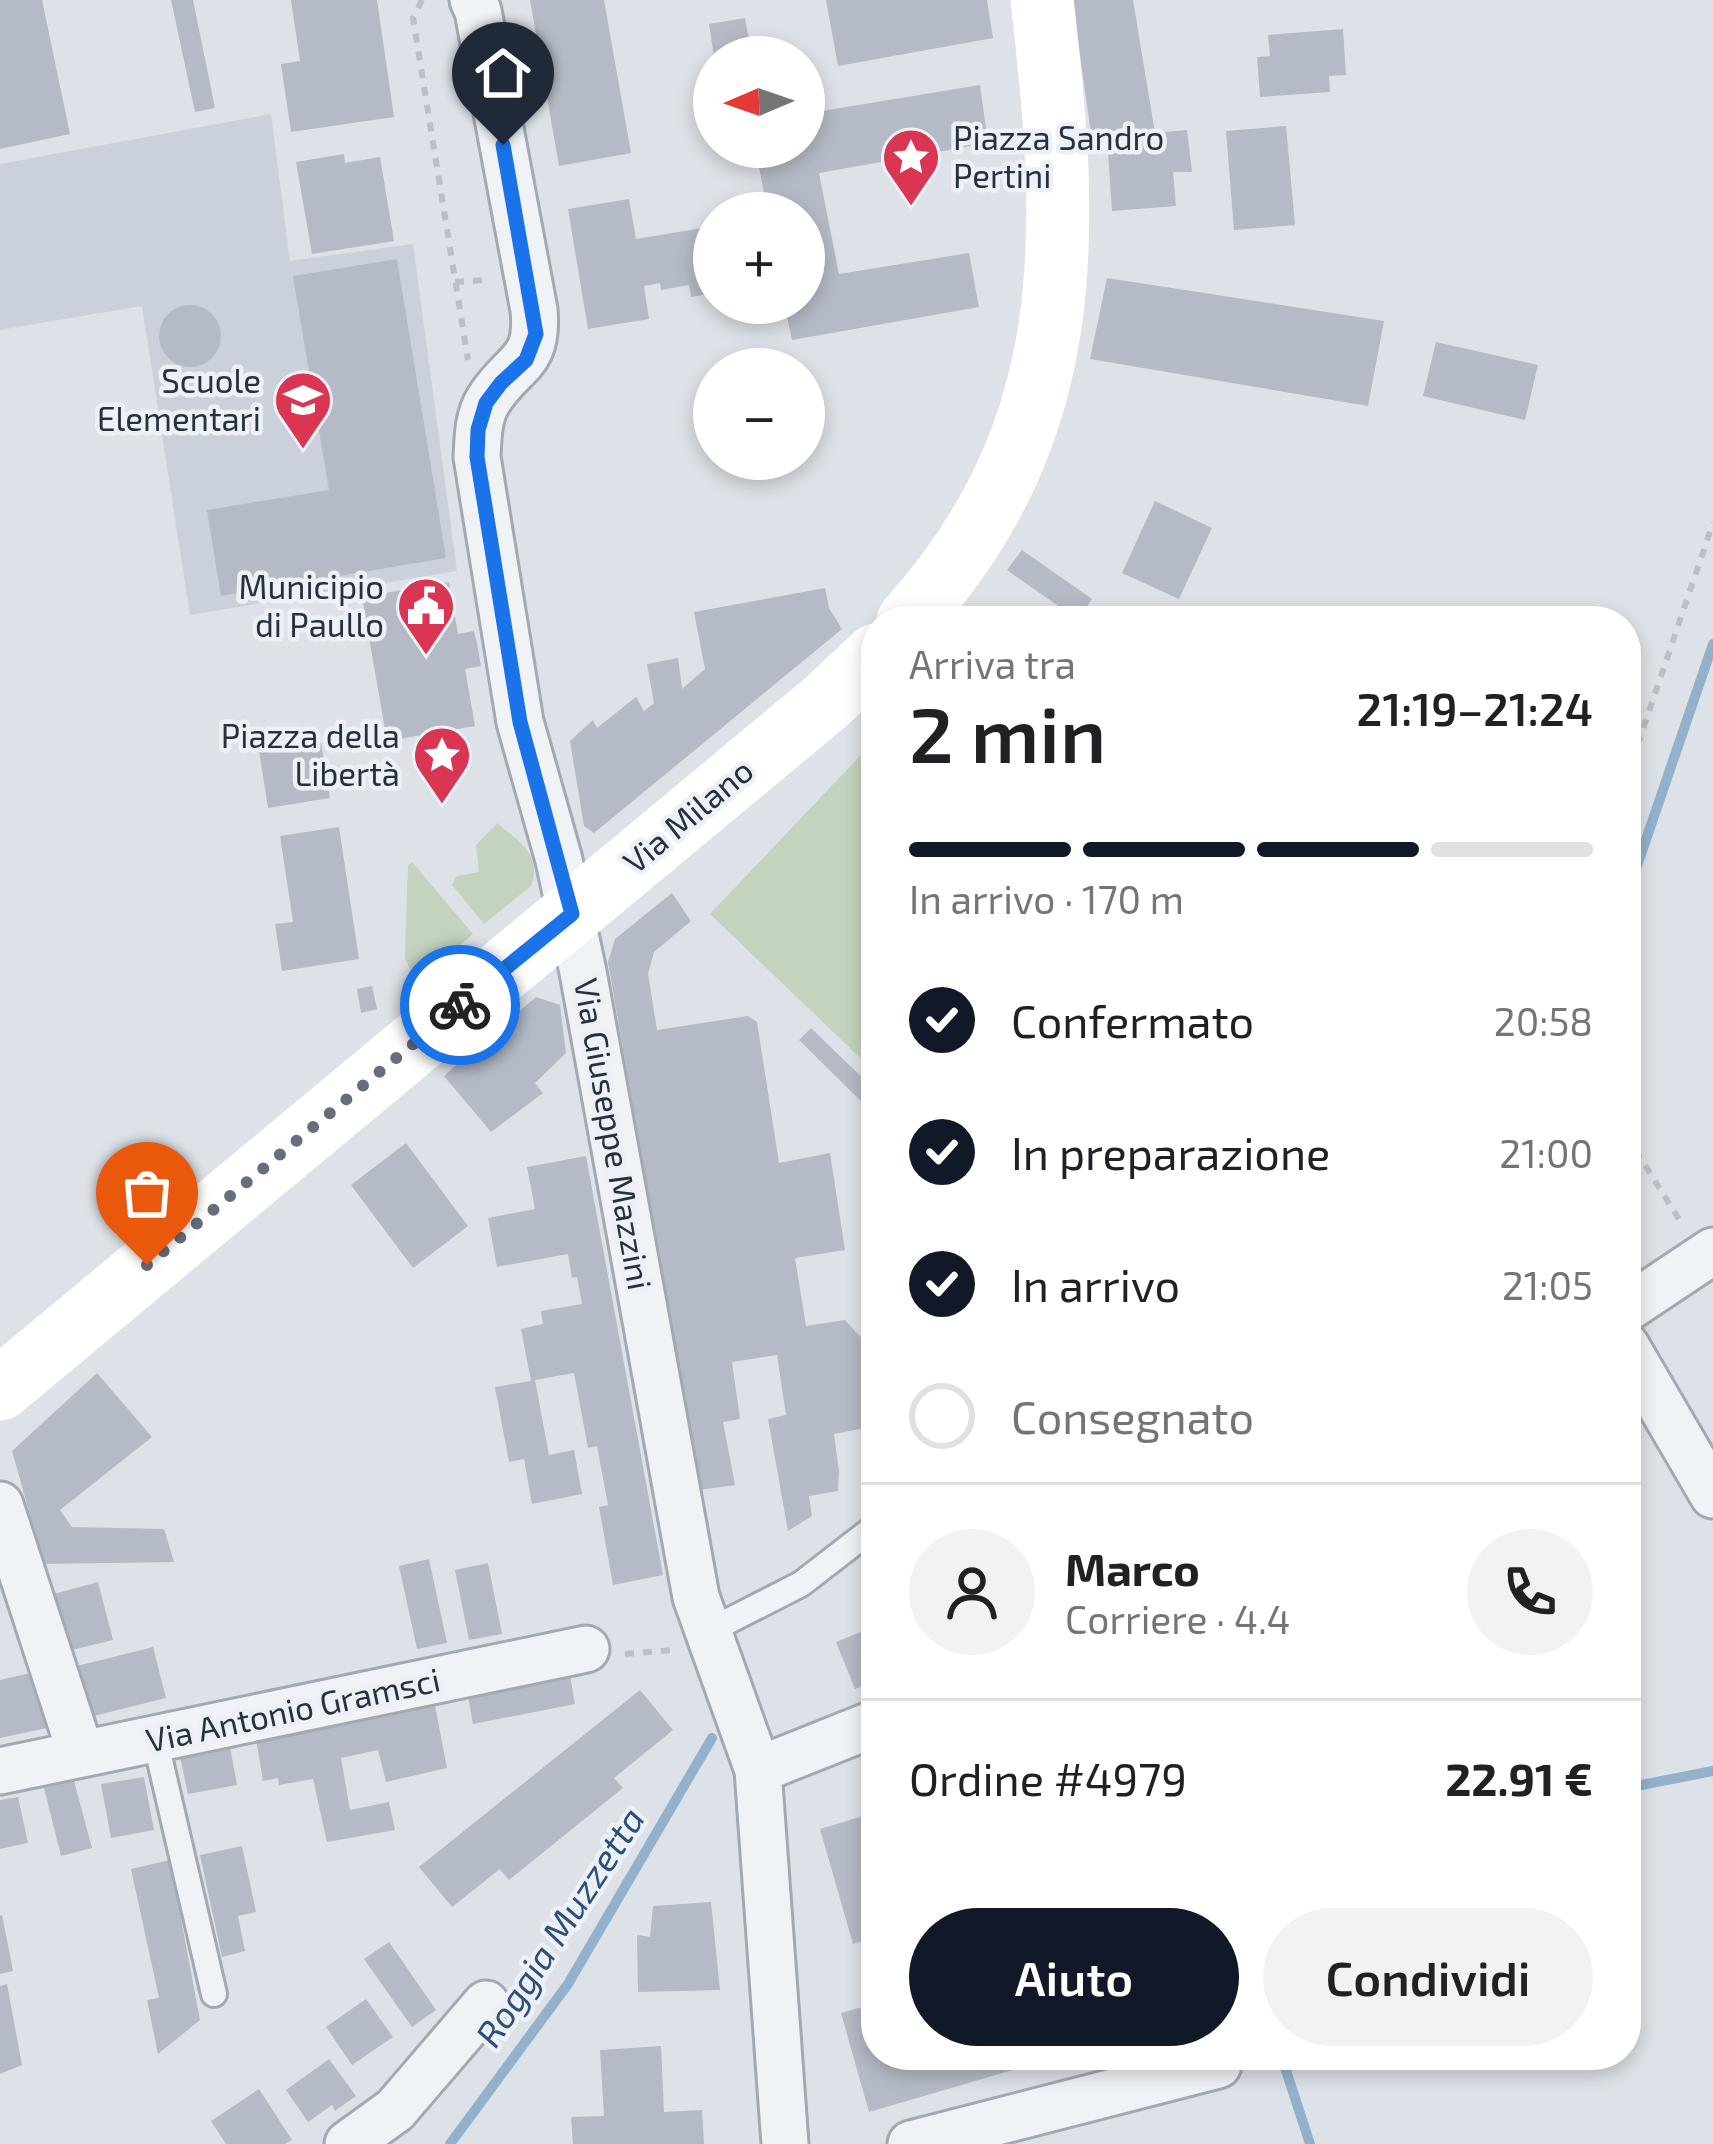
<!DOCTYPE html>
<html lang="it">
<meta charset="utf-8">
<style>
:root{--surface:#fff;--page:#f2f2f2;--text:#202124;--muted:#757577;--line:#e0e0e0;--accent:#111827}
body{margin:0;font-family:"Exo 2",sans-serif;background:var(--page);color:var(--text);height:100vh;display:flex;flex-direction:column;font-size:45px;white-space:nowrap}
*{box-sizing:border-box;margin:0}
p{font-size:39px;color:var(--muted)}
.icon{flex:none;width:66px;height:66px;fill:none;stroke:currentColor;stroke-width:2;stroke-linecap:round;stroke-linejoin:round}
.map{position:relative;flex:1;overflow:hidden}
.details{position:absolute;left:861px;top:606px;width:780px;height:1464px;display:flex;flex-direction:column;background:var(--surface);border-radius:48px;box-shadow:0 6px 18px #0003}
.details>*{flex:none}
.needle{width:78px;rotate:268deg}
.controls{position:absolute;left:693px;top:36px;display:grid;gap:24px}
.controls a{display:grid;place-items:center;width:132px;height:132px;border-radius:50%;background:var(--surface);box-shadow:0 6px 18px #0003;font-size:60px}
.pin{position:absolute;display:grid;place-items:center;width:102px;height:102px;color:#fff;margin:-123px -51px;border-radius:50% 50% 50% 0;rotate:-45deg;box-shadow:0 0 12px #0007}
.pin .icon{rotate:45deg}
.courier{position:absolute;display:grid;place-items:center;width:120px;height:120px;margin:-60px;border:9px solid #1a73e8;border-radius:50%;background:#fff;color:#222;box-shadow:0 3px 15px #0007}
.overview em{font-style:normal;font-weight:600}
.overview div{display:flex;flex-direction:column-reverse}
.overview{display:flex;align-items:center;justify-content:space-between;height:204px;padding:0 48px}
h1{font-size:78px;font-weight:600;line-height:90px}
.bar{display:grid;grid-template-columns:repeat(4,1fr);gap:18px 12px;align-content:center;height:144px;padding:0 48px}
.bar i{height:15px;border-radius:9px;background:var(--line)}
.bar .selected{background:var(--accent)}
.bar p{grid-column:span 4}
.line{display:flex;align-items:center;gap:30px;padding:0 48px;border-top:3px solid var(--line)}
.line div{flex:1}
.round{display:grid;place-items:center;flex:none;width:126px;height:126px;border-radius:63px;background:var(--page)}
ol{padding:0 48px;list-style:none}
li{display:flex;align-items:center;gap:36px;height:132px}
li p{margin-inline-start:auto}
li .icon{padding:12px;border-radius:50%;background:var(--accent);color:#fff;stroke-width:4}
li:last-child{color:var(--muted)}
li i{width:66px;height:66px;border:6px solid var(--line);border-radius:50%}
.action{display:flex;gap:24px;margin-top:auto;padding:24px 48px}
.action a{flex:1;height:138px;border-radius:72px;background:var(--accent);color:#fff;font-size:48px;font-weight:600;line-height:138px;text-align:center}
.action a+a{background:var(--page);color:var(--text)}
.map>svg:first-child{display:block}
.built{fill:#cbd1db}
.green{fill:#c4d3bd}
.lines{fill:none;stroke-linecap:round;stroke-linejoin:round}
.stream{stroke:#94b1cc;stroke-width:10}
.building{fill:#b4bbc6}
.lane-casing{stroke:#a2a9b2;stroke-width:30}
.street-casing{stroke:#a2a9b2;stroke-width:51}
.path{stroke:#bbc0c7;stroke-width:6;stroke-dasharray:9 9;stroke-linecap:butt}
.lane{stroke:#f0f3f6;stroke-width:24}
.street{stroke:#f0f3f6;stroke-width:45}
.secondary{stroke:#fff;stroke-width:63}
.done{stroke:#656e7b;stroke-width:12;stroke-dasharray:0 21.6}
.route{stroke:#1a73e8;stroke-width:15}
.labels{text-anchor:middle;stroke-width:9;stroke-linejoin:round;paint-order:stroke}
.poi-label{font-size:33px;fill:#253040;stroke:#edf1f6;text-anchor:end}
.street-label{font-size:33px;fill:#253040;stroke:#edf1f6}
.water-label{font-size:36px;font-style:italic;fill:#2c5078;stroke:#edf1f6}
</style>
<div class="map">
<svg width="1713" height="2144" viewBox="0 0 1713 2144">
<rect width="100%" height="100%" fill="#dde2e8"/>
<path class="built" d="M271,114L290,261L413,244L457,571L190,615L142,306L0,330V164Z"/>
<path class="green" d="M876,739V1073L710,914Z
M497,823C518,841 543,855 531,886L484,924L452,885L457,876L479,872L476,845Z
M412,862L473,934L416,982L405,958V946L408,866Z"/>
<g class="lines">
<path class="stream" d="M1626,898L1713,644
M1626,1788L1713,1771
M1281,2055L1310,2144
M450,2144L568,1984L712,1738"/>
</g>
<path class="building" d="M0,0H42L70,134L0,149Z
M171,0H193L215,108L195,112Z
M291,0H377L394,117L291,132L281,64L300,61Z
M530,0H604L631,153L559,166Z
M826,0H987L993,38L838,66Z
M1072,0H1133L1155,133L1187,130L1192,172H1173L1176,206L1112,211L1107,138L1092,140Z
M745,18L752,57H714L709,24Z
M1343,29L1346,75L1329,76L1330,92L1260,97L1257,57L1270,56L1268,35Z
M980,85L988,143L819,173L839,274L969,253L979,307L792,340L784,303H804V213H768L755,147H804V114Z
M1286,126L1295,225L1234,230L1226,131Z
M344,154L345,163L380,157L394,241L312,254L296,162Z
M629,199L636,239L714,226V293L691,297L689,285L661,290L660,283L644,286L649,319L588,329L568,209Z
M397,259L446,558L221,596L207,510L329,490L293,276Z
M1107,278L1384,321L1368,406L1090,359Z
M159 336a31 31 0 1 1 62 0a31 31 0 1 1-62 0Z
M1436,342L1538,365L1525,420L1423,396Z
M1155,501L1212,528L1179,599L1122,573Z
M1022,550L1092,599L1078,620L1007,570Z
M449,582L458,634L474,631L477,643L481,666L465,669L475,726L387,741L362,597Z
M825,588L829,608L842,629L594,833L584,826L570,741L593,720L597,728L636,697L644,711L654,703L647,664L678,658L682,689L705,669L694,612Z
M321,742L330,798L268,808L259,751Z
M339,827L359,959L282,971L275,924L293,922L280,836Z
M672,893L691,921L654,952L648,974L657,1030L748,1016L757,1022L779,1163L830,1153L845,1250L795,1258L806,1326L845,1320L876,1354V1426L834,1434L839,1472L838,1491L809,1496L812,1516L788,1531L768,1419L786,1415L777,1355L732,1362L740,1419L723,1422L735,1485L699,1490L608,962L615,939Z
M372,986L377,1009L361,1013L357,989Z
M536,997L560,1005L566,1053L535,1083L543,1093L491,1132L444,1076Z
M811,1028L876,1091V1116L799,1040Z
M406,1143L468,1226L413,1268L351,1185Z
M586,1156L663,1575L613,1585L599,1507L608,1505L597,1446L588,1448L574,1373L535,1380L549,1455L574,1450L582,1494L532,1504L524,1459L509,1462L495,1387L531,1381L521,1329L543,1324L541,1311L582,1304L577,1277L572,1278L568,1254L497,1267L488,1218L535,1209L527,1167Z
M97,1373L152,1437L60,1510L72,1527L164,1529L174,1562L44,1564L12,1451Z
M429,1559L447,1643L417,1649L399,1566Z
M488,1563L502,1634L469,1640L455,1570Z
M98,1582L113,1640L64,1652L50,1595Z
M876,1626V1681L855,1689L836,1642Z
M153,1647L166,1698L86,1718L73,1667Z
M569,1669L575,1704L473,1724L467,1690Z
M35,1672L47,1728L0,1738V1680Z
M640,1690L673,1730L614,1778L623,1788L509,1880L500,1869L452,1907L419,1867Z
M434,1700L447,1768L386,1782L378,1750L341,1758L350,1810L389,1802L395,1830L327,1842L313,1779L279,1785L278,1778L263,1781L256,1739Z
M230,1747L237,1785L188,1794L180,1756Z
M144,1777L154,1830L111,1838L101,1784Z
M74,1781L92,1848L61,1856L44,1788Z
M18,1797L28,1843L0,1849V1800Z
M873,1813L876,1825V1937L853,1944L820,1829Z
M242,1846L256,1912L238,1916L245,1951L222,1957L200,1855Z
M170,1860L200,2020L158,2054L147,2000L159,1998L131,1869Z
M711,1902L720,1990L638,1992L637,1935L650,1937L653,1906Z
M2,1915L13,1971L0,1974V1916Z
M389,1942L436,2010L412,2027L364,1959Z
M7,1984L22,2065L0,2074V1986Z
M366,1999L393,2037L352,2065L326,2027Z
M876,2003V2055L1061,2056L869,2112L841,2013Z
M661,2046L664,2112L702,2110L704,2144H573L571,2117L604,2116L600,2050Z
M329,2059L356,2096L335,2111L332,2105L308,2122L286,2090Z
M259,2089L292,2140L285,2144H226L211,2121Z"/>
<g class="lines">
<defs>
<path id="lane" d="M707,1632L801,1584L876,1526
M155,1739L214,1994"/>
<path id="street" d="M473,0L478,11L534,310C539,366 512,361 488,401C478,417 478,438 477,457L520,722L559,860L583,972L696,1597L758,1770L785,2144
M1626,1309L1713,1251
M1626,1346L1713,1495
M0,1505L81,1754
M758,1770L876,1723
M0,1771L586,1649
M348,2144L395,2110L486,2004
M911,2144L1218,2065"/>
</defs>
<use href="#lane" class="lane-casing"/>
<use href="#street" class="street-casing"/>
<path class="path" d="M422,0L413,18L468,360
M455,282L488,280
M1626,779L1713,523
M1626,1135L1682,1224
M625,1654L672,1650"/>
<use href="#lane" class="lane"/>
<use href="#street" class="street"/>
<path class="secondary" d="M908,621C1079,431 1070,238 1042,0
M0,1389L826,702L876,655"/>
</g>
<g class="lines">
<path class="done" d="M147,1265L460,1005"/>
<path class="route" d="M460,1005L572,914L520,722L477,457L478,430L486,403L501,383L526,360L536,334L503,145"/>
</g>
<defs>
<symbol id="sight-pin" viewBox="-11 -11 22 30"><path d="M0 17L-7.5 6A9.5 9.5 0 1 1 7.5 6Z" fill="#da3653" stroke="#edf1f6"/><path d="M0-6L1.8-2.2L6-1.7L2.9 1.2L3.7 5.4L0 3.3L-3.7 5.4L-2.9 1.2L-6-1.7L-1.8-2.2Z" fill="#fff"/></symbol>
<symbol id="school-pin" viewBox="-11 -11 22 30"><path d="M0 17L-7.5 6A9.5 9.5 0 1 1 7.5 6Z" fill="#da3653" stroke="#edf1f6"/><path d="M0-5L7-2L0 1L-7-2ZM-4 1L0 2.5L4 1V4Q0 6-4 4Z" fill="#fff"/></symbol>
<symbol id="civic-pin" viewBox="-11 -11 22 30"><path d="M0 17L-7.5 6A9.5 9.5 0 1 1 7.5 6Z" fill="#da3653" stroke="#edf1f6"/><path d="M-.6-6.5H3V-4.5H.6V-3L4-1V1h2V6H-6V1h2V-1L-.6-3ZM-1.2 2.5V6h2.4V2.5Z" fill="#fff"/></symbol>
</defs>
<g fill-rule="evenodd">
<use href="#sight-pin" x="878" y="124" width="66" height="90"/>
<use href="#school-pin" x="270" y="367" width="66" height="90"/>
<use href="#civic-pin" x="393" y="573" width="66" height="90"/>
<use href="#sight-pin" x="409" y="722" width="66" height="90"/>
</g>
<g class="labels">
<g class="poi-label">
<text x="953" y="150" text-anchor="start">Piazza Sandro<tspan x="953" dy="38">Pertini</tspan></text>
<text x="261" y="393">Scuole<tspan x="261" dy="38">Elementari</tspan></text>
<text x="384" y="599">Municipio<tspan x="384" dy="38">di Paullo</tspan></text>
<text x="400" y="748">Piazza della<tspan x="400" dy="38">Libertà</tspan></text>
</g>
<g class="street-label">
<text transform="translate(688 816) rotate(-40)" y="12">Via Milano</text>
<text transform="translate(613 1134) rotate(80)" y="12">Via Giuseppe Mazzini</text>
<text transform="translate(293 1710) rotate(-12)" y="12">Via Antonio Gramsci</text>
</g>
<g class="water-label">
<text transform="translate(560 1927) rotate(-57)" y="13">Roggia Muzzetta</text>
</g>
</g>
</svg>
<div class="controls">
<a><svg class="needle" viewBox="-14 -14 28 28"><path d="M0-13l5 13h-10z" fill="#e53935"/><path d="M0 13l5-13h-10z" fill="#757577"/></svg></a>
<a>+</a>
<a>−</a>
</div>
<div class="pin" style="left:147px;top:1265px;background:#ea580c"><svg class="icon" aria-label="bag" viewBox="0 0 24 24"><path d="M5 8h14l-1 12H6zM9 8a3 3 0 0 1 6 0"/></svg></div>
<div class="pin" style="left:503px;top:145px;background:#1f2937"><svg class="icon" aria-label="home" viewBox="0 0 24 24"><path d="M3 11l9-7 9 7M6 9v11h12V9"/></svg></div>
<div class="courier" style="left:460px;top:1005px"><svg class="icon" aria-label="bike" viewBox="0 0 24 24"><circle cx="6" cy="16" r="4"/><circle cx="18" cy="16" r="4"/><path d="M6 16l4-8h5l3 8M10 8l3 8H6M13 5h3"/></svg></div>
<section class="details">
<div class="overview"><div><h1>2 min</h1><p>Arriva tra</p></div><em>21:19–21:24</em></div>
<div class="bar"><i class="selected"></i><i class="selected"></i><i class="selected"></i><i></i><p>In arrivo · 170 m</p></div>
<ol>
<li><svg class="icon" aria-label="check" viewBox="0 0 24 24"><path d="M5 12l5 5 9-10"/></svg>Confermato<p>20:58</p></li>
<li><svg class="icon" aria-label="check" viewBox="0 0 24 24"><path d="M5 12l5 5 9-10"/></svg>In preparazione<p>21:00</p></li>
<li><svg class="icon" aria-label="check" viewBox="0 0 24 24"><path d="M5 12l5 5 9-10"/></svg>In arrivo<p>21:05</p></li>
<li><i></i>Consegnato</li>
</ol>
<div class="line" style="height:216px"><a class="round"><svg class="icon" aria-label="person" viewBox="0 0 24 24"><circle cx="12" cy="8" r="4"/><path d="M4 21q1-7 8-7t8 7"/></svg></a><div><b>Marco</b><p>Corriere · 4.4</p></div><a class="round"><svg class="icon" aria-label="phone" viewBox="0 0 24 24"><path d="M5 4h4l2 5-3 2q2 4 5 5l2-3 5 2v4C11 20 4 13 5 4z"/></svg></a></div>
<div class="line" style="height:156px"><div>Ordine #4979</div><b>22.91 €</b></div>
<div class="action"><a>Aiuto</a><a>Condividi</a></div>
</section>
</div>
